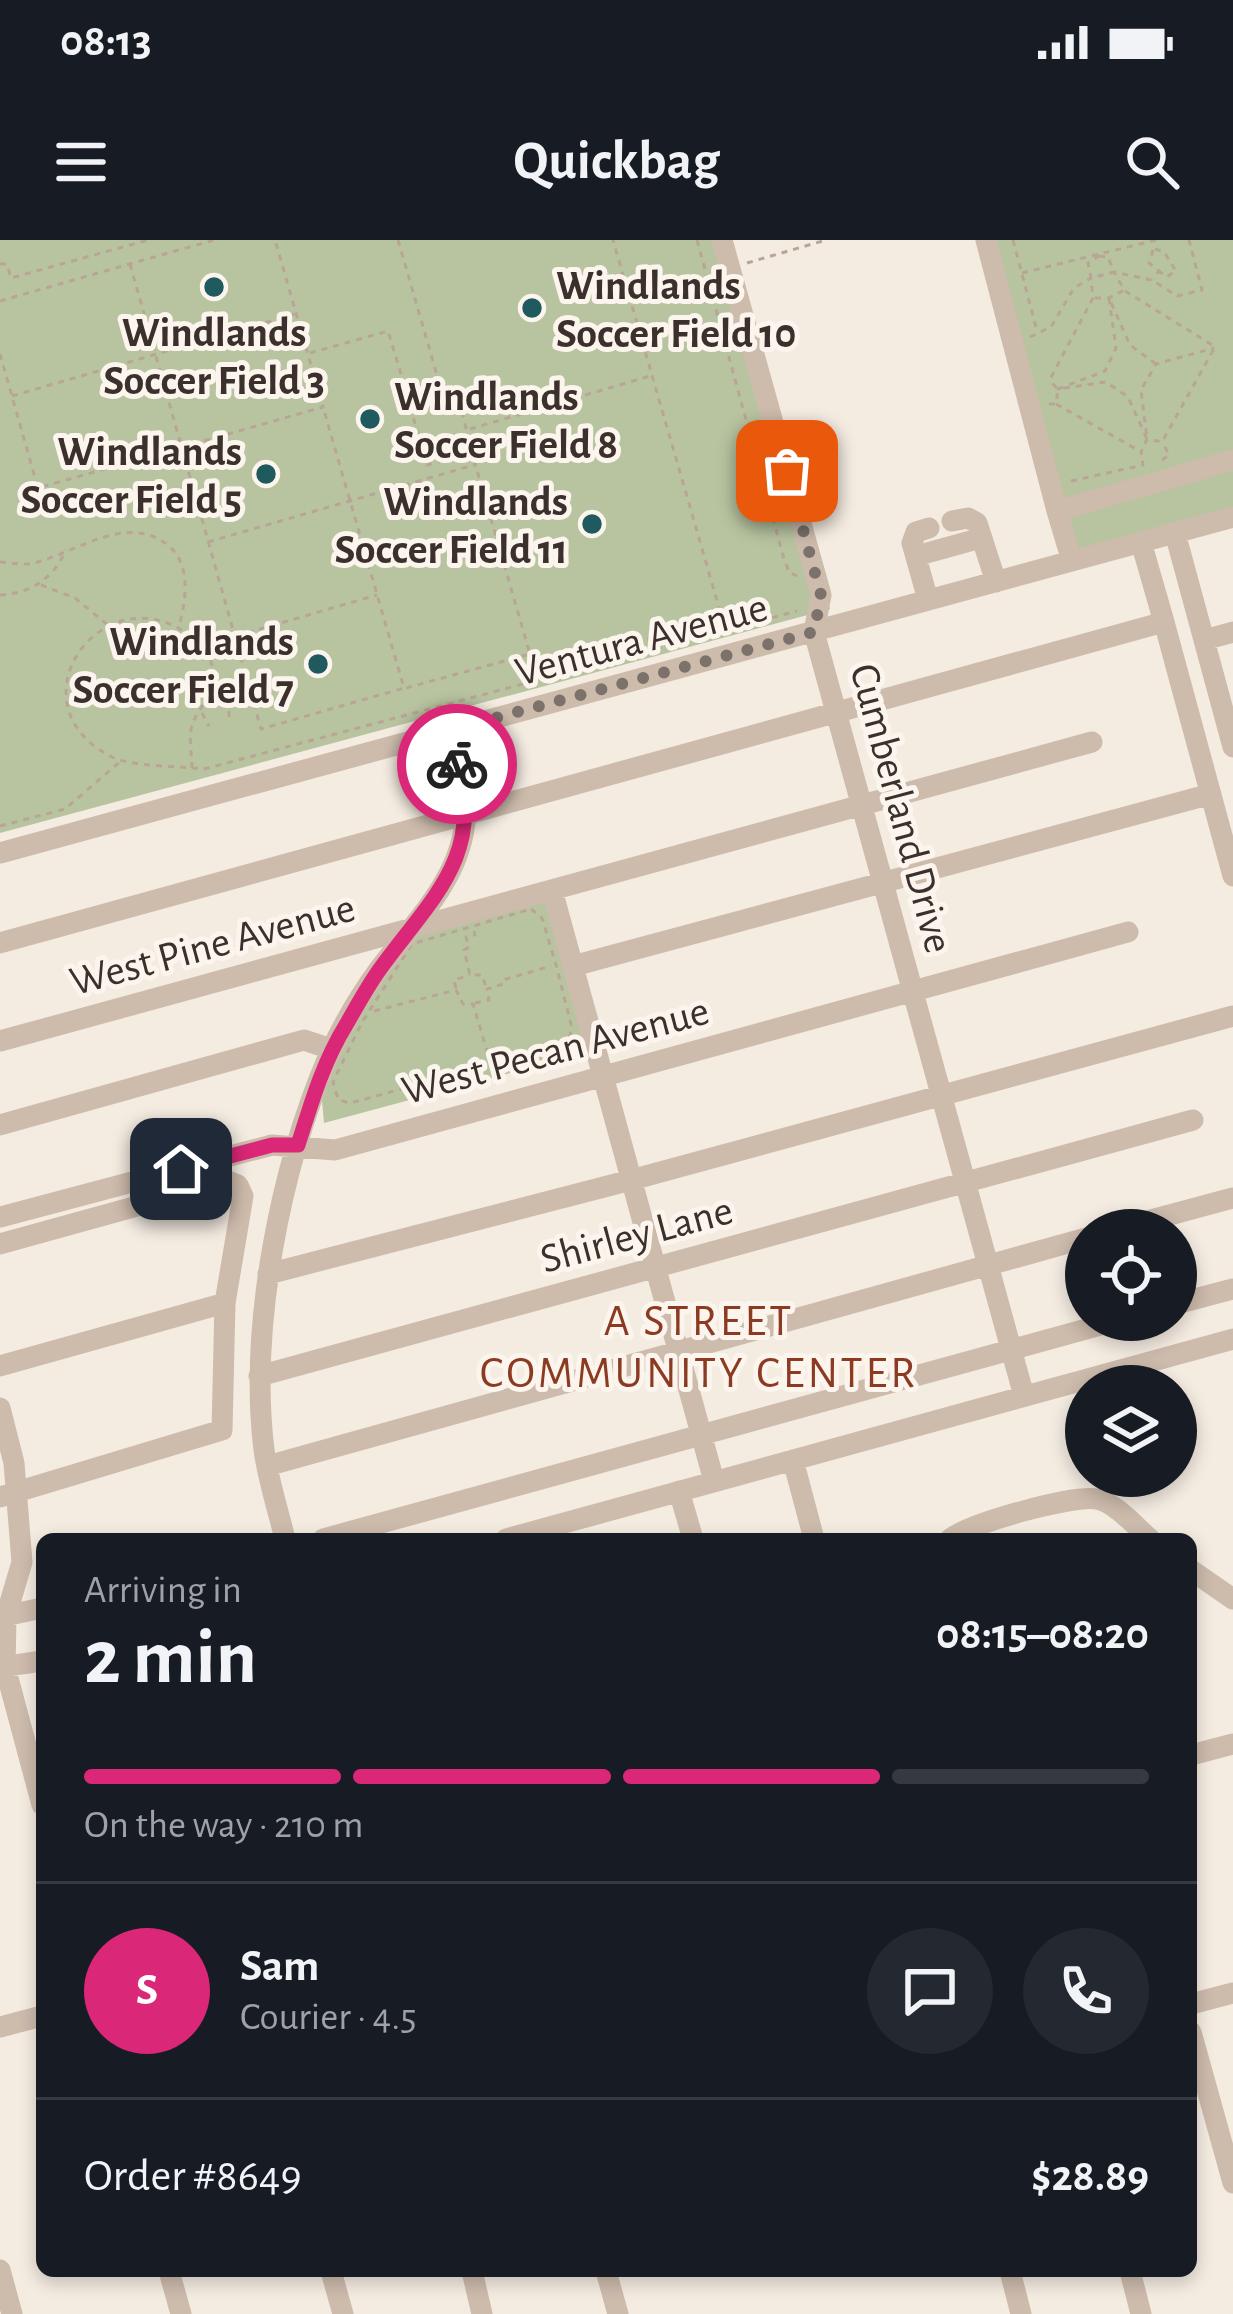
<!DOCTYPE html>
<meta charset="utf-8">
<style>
:root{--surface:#171b24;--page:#242831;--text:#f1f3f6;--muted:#9ea1a6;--line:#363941;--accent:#db2777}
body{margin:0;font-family:"Alegreya Sans",sans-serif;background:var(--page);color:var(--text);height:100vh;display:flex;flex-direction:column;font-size:45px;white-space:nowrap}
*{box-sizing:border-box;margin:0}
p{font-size:39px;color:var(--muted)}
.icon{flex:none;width:66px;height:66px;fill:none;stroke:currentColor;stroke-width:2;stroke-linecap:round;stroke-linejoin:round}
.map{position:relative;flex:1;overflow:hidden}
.details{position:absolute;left:36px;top:1293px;width:1161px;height:744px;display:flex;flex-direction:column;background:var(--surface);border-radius:18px;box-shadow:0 6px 18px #0003}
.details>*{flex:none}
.tools{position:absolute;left:1065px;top:969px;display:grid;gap:24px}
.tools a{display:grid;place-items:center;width:132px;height:132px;border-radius:50%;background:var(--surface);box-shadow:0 6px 18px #0003;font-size:60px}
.pin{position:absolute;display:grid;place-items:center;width:102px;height:102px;color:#fff;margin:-51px;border-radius:24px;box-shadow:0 6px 18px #0006}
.courier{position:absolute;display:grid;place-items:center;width:120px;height:120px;margin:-60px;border:9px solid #db2777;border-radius:50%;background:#fff;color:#222;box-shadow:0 3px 15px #0007}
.head em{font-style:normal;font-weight:700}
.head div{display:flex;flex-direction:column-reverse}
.head{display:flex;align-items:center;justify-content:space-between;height:204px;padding:0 48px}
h1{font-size:78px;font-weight:700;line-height:90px}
.bar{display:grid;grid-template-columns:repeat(4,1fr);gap:18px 12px;align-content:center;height:144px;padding:0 48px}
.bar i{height:15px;border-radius:9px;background:var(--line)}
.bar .on{background:var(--accent)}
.bar p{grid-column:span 4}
.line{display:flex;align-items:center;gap:30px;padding:0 48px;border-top:3px solid var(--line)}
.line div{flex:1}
.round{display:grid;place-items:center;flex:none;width:126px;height:126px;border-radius:63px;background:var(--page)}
.status{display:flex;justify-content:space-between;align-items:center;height:84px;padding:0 60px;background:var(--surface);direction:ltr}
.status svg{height:33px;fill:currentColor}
header{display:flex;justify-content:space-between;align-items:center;height:156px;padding:0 48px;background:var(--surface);font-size:54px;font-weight:700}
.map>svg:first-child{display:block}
.green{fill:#b8c4a0}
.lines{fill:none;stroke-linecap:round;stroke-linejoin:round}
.path{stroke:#b9a596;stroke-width:3;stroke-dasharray:6 6;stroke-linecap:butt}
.minor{stroke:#cdbbac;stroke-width:21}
.done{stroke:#7c716b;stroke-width:12;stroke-dasharray:0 21.6}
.route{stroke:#db2777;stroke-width:15}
.poi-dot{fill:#1f5a5e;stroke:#fbf5ee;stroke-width:4.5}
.labels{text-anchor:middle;stroke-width:10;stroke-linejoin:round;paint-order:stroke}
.poi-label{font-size:42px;font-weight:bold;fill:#3b302b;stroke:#fbf5ee;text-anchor:end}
.street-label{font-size:42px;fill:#3b302b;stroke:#fbf5ee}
.neighbourhood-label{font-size:45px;letter-spacing:3px;fill:#8c3b22;stroke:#fbf5ee}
</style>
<div class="status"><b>08:13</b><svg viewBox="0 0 49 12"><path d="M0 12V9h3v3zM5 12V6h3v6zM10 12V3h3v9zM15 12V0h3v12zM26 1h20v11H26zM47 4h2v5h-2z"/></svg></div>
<header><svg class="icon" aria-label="menu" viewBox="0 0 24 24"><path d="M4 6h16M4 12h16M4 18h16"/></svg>Quickbag<svg class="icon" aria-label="search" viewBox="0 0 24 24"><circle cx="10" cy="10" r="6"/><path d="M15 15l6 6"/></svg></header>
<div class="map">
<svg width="1233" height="2074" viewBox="0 0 1233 2074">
<rect width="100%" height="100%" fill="#f4ebe1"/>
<path class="green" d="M0,0H731L830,369L0,593Z
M984,0H1233V271L1069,315Z
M552,651L596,810L324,883L320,838L413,688Z"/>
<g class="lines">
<path class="path" d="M398,0L445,163
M697,0L784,319L789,332L797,336
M1013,0L1037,91
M1155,9L1164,12L1176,31L1166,37L1159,31
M1153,10L1149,23L1159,31L1153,39
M1099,16L1108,17L1114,32L1091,38L1088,23Z
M747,23L826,0
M0,24H7L11,38L148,0
M130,24L261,489L404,448L323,167
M1022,33L1156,0
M1125,51L1214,106
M1095,58H1109L1124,50L1114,32L1152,40L1177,56L1202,50L1189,0
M0,61L214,0
M1030,97L1051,87L1074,48L1091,38L1093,58L1049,141
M310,113L388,91L412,171
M0,114L38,248L323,167L275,0
M1156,124L1130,105L1109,58L1116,108L1105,131L1058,149L1106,142L1128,157L1147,199L1141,150L1156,124L1214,108
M12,156L295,74
M459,160L472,213L427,225L412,173Z
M1049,164H1056L1058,149L1051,142
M1056,164L1138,210
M470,189L650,136
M1162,220L1169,215L1164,205
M1071,241L1143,225L1141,212L1147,199L1162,202L1215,107
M208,302L474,225
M0,322C12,323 26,326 38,322C80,310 130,272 170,307C191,325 186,362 179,386
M41,345L75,358L109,386
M0,355C31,353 53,339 66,310
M236,396L377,355
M530,414L537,430L722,378L613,0
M406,448L530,414L472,213
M215,453L229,466V480
M202,473L209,486
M192,528C192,516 189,502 191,490C197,461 222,459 211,422C206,407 194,397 180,389C96,341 11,466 112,517C133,527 180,526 204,529L797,371
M0,586L65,569L122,520
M531,669L542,678L556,725L572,788L568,802L362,860L348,863L338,859L333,842L361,784L412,704Z
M474,691L475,695L466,697L469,707L464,710L470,735H482L486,747
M456,748L454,740L470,735
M475,763L489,760L487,749L503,744V740L551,726
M374,771L456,750L463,764H473L497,844"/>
<path class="minor" d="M722,0L821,355L814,392L1024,1156
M986,0L1057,271
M952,281L968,278L977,283L996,342
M1175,293L1233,507
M916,316L981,298
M1072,321L1057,271L1233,220
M928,360L912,303L916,292L929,288
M1164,382L1233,636
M1204,400L1233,392
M0,613L1233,277
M552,650L714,1241
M0,703L1164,382L1141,302
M573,726L1211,554
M0,801L1092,502
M0,885L304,800L331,809
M0,977L272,905L335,910L1128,692
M1114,990L1233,958
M0,1004L228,941L238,945L243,956L225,1063L222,1190L0,1257
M268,1034L631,940L1233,776
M1176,1064L1233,1049
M0,1126L225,1063
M259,1136L1193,880
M0,1168L14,1223L22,1322L6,1376L5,1427L42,1565
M793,1220L814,1299
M267,1226L1086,998
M679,1251L693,1299
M285,1299C278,1270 268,1239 264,1210C249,1087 280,929 329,815C342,786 361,754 380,728C421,674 473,627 465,553C463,532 453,511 447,491
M323,1299L1119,1080
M506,1299L1233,1099
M950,1299C971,1283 1071,1255 1097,1259C1116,1263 1136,1287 1150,1299
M1191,1330L1233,1359
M0,1377L42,1368
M0,1427L42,1421
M1191,1515L1233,1504
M1191,1764L1233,1753
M0,1787L42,1776
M1191,1792L1233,1943
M0,2030L12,2074
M169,2031L181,2074
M331,2031L343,2074
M472,2031L482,2074
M606,2031L618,2074
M1010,2031L1021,2074
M1130,2031L1141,2074"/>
</g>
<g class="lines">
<path class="done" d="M457,524L447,491L814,392L821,355L787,231"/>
<path class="route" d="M181,929L272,905H298C311,864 323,822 346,785C357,766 367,747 380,729C428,662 486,616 457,524"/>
</g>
<g class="poi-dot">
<circle cx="214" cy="47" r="12"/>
<circle cx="532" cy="68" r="12"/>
<circle cx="370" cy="179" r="12"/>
<circle cx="266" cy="234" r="12"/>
<circle cx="592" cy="284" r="12"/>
<circle cx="318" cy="424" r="12"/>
</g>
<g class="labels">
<g class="poi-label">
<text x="556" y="59" text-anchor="start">Windlands<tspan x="556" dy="48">Soccer Field 10</tspan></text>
<text x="214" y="106" text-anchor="middle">Windlands<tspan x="214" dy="48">Soccer Field 3</tspan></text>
<text x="394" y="170" text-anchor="start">Windlands<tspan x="394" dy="48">Soccer Field 8</tspan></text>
<text x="242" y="225">Windlands<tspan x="242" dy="48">Soccer Field 5</tspan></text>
<text x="568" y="275">Windlands<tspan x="568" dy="48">Soccer Field 11</tspan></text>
<text x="294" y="415">Windlands<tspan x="294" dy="48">Soccer Field 7</tspan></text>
</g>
<g class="street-label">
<text transform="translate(641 398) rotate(-15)" y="15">Ventura Avenue</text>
<text transform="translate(903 568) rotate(75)" y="15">Cumberland Drive</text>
<text transform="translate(212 703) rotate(-15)" y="15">West Pine Avenue</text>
<text transform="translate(555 809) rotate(-15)" y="15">West Pecan Avenue</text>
<text transform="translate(636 993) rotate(-15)" y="15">Shirley Lane</text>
</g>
<g class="neighbourhood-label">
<text x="699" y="1095">A STREET<tspan x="699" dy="52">COMMUNITY CENTER</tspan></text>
</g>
</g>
</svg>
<div class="tools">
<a><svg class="icon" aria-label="locate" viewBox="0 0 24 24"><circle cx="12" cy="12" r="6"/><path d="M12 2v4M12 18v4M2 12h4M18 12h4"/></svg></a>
<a><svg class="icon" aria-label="layers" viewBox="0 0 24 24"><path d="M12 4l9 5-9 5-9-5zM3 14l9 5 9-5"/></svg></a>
</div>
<div class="pin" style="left:787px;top:231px;background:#ea580c"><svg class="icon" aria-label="bag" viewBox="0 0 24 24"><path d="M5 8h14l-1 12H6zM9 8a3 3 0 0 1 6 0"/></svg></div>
<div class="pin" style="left:181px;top:929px;background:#1f2937"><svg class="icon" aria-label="home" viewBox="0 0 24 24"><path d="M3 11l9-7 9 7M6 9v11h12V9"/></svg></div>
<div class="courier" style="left:457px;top:524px"><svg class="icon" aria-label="bike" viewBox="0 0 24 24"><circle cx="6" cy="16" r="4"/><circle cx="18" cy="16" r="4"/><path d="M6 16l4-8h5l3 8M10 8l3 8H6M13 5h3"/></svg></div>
<section class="details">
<div class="head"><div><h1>2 min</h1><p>Arriving in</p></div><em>08:15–08:20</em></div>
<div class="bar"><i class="on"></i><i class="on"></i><i class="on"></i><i></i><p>On the way · 210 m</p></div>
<div class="line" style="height:216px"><b class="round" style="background:var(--accent);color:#fff">S</b><div><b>Sam</b><p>Courier · 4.5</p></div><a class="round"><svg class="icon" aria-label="chat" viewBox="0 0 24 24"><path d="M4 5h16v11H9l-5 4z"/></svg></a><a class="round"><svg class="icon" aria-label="phone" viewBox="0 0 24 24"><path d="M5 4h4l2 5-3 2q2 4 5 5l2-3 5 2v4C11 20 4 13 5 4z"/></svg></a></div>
<div class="line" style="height:156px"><div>Order #8649</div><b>$28.89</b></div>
</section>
</div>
